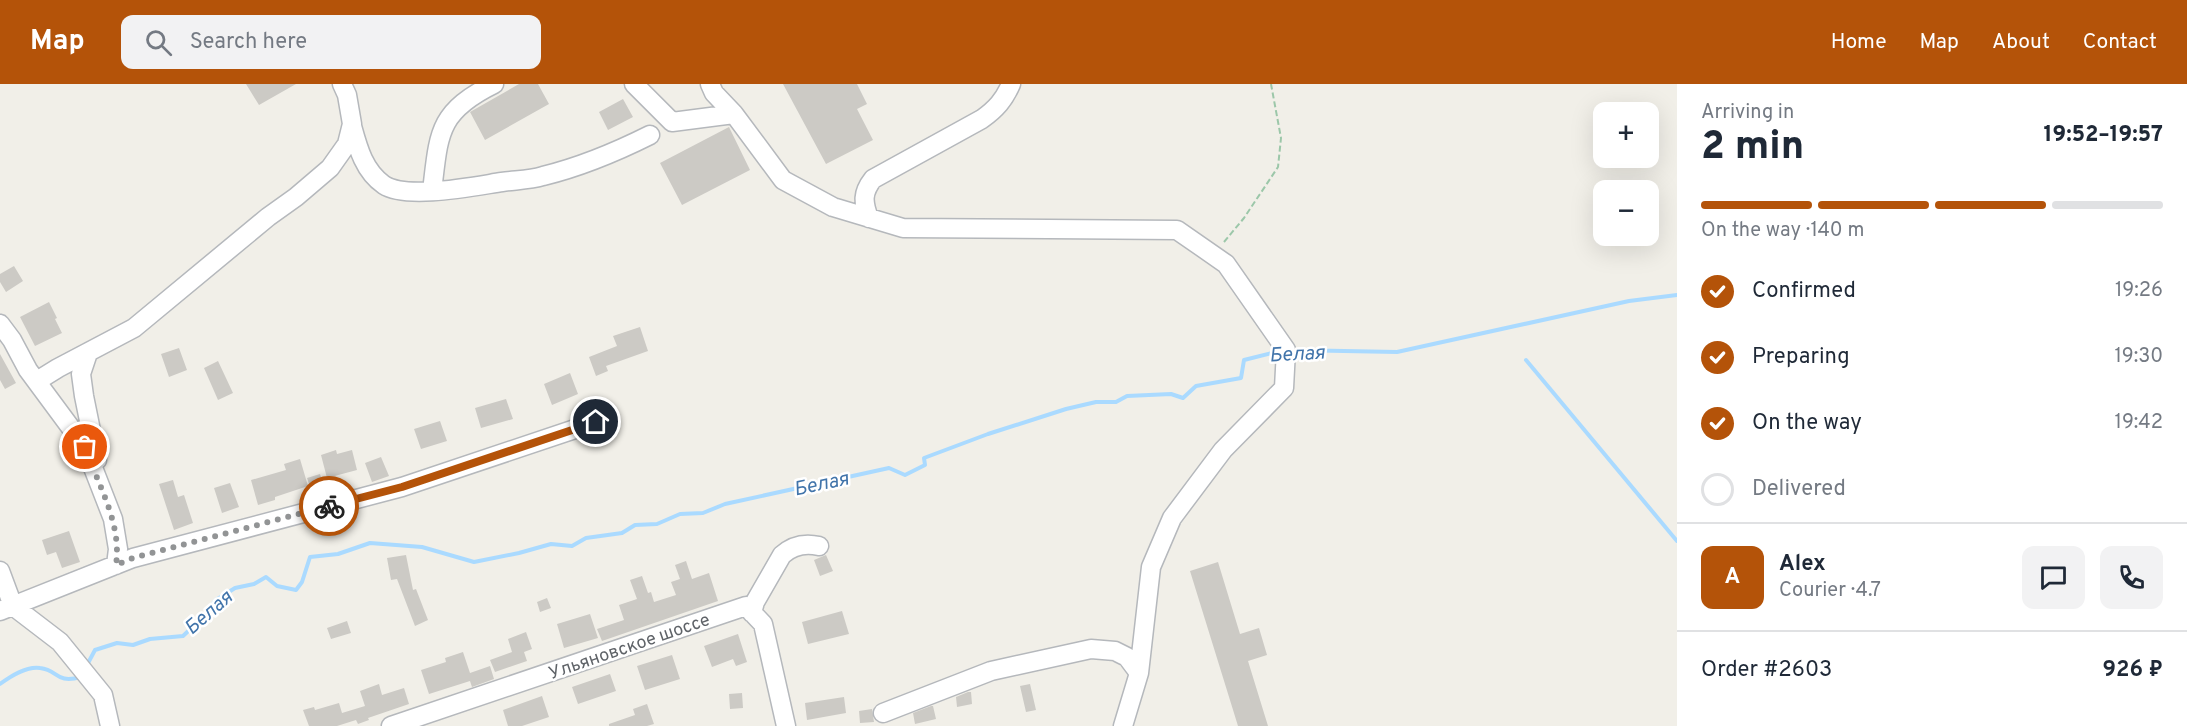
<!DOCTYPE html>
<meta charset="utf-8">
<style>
:root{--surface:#fff;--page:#f2f2f3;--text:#1f2937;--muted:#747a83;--line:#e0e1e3;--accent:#b45309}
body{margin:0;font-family:Overpass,sans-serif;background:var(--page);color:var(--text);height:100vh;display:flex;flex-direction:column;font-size:22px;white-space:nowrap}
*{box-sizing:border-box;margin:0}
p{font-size:20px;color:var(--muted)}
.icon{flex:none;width:33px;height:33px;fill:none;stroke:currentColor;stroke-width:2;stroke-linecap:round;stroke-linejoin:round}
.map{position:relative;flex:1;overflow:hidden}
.panel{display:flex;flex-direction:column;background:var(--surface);width:510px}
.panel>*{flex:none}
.fabs{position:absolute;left:1593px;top:18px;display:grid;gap:12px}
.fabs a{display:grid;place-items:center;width:66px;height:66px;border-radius:12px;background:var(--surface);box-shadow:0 6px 24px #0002;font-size:30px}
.pin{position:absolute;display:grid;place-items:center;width:51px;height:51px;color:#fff;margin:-26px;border:3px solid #fff;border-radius:50%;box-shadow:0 2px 6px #0007}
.courier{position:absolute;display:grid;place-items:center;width:60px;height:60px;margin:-30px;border:4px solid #b45309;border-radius:50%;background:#fff;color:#222;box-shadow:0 2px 8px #0007}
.head em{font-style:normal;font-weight:800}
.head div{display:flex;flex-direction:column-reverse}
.head{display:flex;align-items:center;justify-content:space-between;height:102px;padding:0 24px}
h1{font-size:39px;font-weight:800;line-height:45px}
.bar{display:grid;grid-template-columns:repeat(4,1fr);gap:9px 6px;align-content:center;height:72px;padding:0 24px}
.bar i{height:8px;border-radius:4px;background:var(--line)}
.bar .on{background:var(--accent)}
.bar p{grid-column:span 4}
.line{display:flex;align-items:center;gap:15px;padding:0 24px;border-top:2px solid var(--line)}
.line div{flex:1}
.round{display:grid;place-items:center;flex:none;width:63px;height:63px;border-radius:12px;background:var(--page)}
ol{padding:0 24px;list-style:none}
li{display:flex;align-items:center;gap:18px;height:66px}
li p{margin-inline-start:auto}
li .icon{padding:6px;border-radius:50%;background:var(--accent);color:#fff;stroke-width:4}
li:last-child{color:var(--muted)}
li i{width:33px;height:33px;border:3px solid var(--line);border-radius:50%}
header{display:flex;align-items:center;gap:36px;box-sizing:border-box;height:84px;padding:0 30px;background:var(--accent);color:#fff}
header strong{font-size:28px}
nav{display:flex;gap:33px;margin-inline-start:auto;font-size:21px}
.search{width:420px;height:54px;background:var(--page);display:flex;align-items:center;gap:15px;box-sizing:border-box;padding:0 21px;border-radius:12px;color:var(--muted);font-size:22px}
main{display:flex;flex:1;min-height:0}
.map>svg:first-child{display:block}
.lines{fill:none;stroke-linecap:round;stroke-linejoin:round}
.stream{stroke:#aadaff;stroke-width:4}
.building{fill:#cccac5}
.minor-casing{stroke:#b5b8bc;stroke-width:21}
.path{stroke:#9cc7a9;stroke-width:2;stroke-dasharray:6 3;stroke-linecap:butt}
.minor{stroke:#fff;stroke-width:18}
.done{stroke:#929495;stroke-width:6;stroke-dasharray:0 10.8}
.route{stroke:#b45309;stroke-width:8}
.labels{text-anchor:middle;stroke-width:5;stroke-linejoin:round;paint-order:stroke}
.street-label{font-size:18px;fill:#5f6368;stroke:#fff}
.water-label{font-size:20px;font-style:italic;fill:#4174aa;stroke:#fff}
</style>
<header>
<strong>Map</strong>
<div class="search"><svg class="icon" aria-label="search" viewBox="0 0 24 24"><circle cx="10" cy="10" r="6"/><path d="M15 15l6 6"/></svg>Search here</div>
<nav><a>Home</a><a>Map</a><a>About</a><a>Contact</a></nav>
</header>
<main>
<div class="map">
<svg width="1677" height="642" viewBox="0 0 1677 642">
<rect width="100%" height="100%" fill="#f1efe8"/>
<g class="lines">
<path class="stream" d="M1291,266L1397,268L1629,217L1677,211
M1526,276L1677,457
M87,581L95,566L117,559L133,561L150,555L183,552L204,532L216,516L235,504L254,500L266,493L277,502L296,506L302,498L310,473L338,470L370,459L422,463L474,478L519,469L551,460L572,462L586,454L622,449L635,441L657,440L680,430L703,429L725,420L889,384L905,391L925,381L924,374L988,350L1066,325L1096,318H1116L1127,312L1171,310L1183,314L1196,302L1241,294L1244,276L1280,267
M0,600C11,592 26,582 40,584C59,586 55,600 81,593"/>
</g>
<path class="building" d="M246,0H296L259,21Z
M519,0H538L549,20L485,56L470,28Z
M783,0H857L867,20L857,25L873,56L826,80Z
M623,15L633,33L608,46L599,28Z
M729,43L750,86L682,121L660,79Z
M14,182L23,197L6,208L0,198V190Z
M49,218L57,234L55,235L62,249L35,262L20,233Z
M640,243L648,267L606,282L608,287L596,292L589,273L617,262L613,252Z
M179,264L187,286L169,293L161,270Z
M0,270L16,299L5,305L0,296Z
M218,277L233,309L218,316L204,284Z
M570,289L578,310L552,321L544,300Z
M506,315L513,335L481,344L475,324Z
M440,337L447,357L421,365L414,345Z
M336,366L337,370L352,366L357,386L327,394L321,371Z
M381,373L389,392L372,398L365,379Z
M300,375L308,402L275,413V416L258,421L251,396L286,386L284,380Z
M320,390L326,410L314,414L307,394Z
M173,396L178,413L184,411L193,439L174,446L159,400Z
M230,399L239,423L222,429L214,404Z
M69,447L80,478L62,484L56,468L47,471L42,456Z
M406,471L413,506L416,505L428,536L415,542L397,495L391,496L387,474Z
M826,471L833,487L820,492L814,476Z
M686,477L692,495L709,489L718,517L602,557L597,545L624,536L619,521L637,515L630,496L642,492L648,509L651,508L654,518L676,511L671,498L680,495L675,481Z
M1218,478L1240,550L1259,544L1267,571L1248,577L1268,642H1238L1190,487Z
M547,514L551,524L540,528L537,518Z
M842,527L849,550L808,560L802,538Z
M590,530L598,554L564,564L557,540Z
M347,537L351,549L331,555L327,544Z
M526,548L532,565L524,568L527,577L495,588L490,576L512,568L508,555Z
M738,550L747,578L736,582L733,575L712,583L704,562Z
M463,568L470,589L490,582L494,595L472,603L470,597L429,610L421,586L446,578L445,574Z
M672,571L680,595L645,606L637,582Z
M610,590L616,607L578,620L572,603Z
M379,600L382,611L404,604L409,620L368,634L369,636L358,640L356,636L337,642H309L303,626L314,623L315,626L339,619L342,629L365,622L360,607Z
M1030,600L1036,626L1026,628L1020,602Z
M968,608H971L972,620L957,623L956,613Z
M742,609L743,624L730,625L729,610Z
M542,612L549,633L522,642H508L503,626Z
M844,613L846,629L807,636L805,619Z
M647,620L654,640L647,642H609V640L635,631L633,625Z
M931,622H933L936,635L915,640L913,629Z
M872,625L874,638L860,639L859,627Z"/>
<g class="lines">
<defs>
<path id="minor" d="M634,0L672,38L734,30L783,96L833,123L903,144L1177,146L1226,180L1286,266L1284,304L1223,366L1172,434L1151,483L1139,589L1123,642
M710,0L714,9L734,30
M352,42C358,64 364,87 384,101C407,116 475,102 502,98C516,96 530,96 543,92C580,83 616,68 650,51
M432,107C439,50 437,28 494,0
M869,134C863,118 862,109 873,95L982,35C996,25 1004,16 1011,0
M0,240L12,256L28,286L85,363L113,435L118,465L116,481
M88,269L81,290L84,312L97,376
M37,297L58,284L134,244L268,133L296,113L330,84L347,60L352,40L347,11L342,0
M0,487L13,522L60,558L103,611L110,642
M0,527L133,474L402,403L596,338
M752,529L755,518L782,471C793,461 806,459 819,462
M883,629L991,587L1091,565L1115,567L1127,573L1139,589
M391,642L746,522L763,540L786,642"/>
</defs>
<use href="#minor" class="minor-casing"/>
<path class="path" d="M1224,158L1244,134L1278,83L1281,54L1271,0"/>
<use href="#minor" class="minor"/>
</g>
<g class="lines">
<path class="done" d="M85,363C98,401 122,439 116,481L133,474L329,422"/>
<path class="route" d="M329,422L402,403L596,338"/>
</g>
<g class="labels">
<g class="street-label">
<text transform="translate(629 562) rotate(-19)" y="6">Ульяновское шоссе</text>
</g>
<g class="water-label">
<text transform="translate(1297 269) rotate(-3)" y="7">Белая</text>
<text transform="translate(821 399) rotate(-12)" y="7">Белая</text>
<text transform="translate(208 528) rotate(-41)" y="7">Белая</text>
</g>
</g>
</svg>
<div class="fabs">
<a>+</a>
<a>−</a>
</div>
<div class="pin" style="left:85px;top:363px;background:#ea580c"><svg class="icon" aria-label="bag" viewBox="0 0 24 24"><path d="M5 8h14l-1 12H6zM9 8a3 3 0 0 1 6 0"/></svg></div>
<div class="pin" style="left:596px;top:338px;background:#1f2937"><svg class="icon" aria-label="home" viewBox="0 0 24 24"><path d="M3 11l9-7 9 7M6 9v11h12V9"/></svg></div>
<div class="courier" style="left:329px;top:422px"><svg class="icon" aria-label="bike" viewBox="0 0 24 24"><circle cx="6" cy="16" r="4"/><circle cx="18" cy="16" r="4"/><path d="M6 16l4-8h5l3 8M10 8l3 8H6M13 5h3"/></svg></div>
</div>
<section class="panel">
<div class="head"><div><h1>2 min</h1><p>Arriving in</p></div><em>19:52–19:57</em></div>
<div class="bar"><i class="on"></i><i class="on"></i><i class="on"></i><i></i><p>On the way · 140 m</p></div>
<ol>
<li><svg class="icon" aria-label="check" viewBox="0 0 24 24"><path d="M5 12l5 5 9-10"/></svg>Confirmed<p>19:26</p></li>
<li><svg class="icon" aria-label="check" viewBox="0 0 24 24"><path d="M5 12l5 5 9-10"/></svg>Preparing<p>19:30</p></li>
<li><svg class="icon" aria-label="check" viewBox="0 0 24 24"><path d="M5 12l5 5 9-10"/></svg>On the way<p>19:42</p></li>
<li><i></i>Delivered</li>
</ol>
<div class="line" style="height:108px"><b class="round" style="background:var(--accent);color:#fff">A</b><div><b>Alex</b><p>Courier · 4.7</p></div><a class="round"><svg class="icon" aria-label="chat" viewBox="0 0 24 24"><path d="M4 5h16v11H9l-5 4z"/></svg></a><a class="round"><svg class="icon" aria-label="phone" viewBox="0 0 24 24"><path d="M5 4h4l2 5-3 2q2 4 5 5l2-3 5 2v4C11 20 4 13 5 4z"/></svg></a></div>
<div class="line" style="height:78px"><div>Order #2603</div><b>926 ₽</b></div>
</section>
</main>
